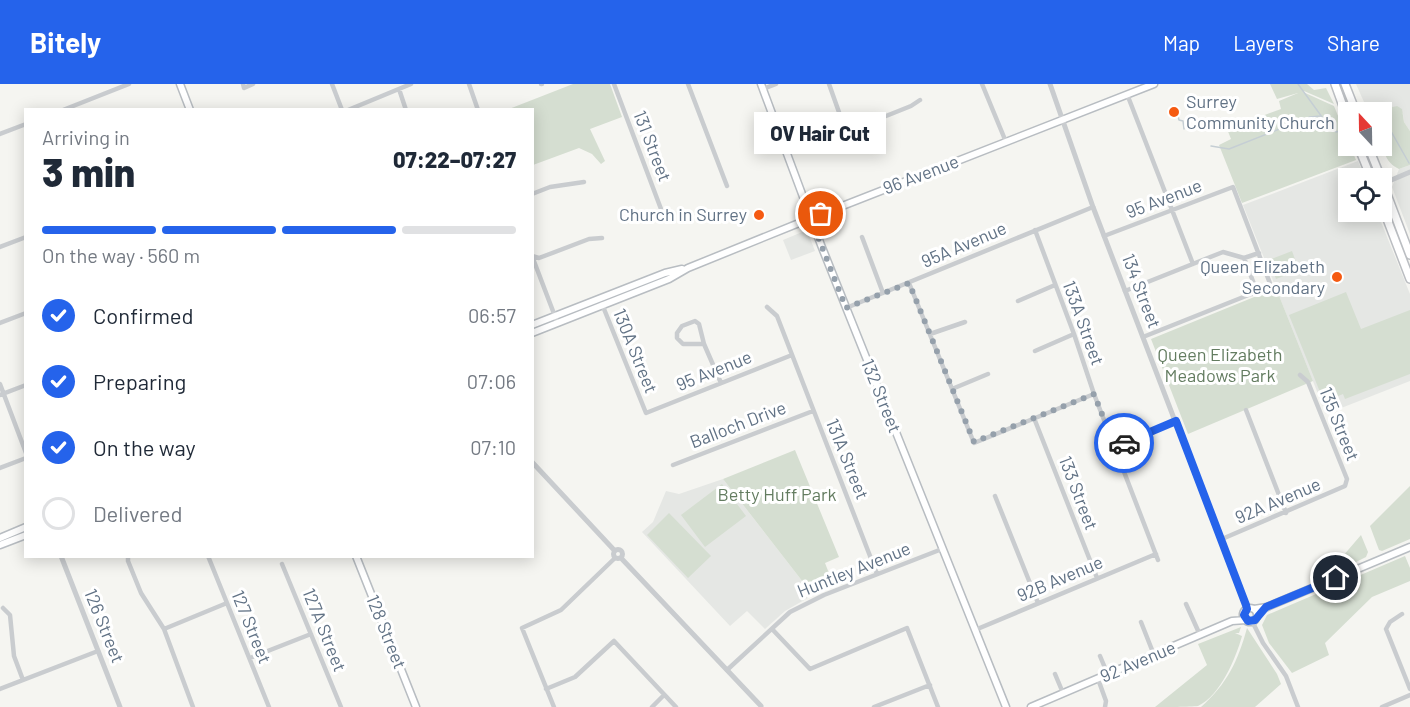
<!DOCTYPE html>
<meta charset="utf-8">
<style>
:root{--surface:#fff;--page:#f6f6f7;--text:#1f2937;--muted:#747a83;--line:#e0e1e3;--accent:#2563eb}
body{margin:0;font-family:Barlow,sans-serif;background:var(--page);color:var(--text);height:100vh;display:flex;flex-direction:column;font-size:22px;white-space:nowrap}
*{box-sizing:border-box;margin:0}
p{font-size:20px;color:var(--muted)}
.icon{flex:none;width:33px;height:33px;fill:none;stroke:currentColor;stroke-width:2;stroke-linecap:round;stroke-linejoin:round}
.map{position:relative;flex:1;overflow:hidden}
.sheet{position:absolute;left:24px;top:24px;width:510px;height:450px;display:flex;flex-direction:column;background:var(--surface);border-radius:0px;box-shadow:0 3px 15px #0003}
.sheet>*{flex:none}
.needle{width:39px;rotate:338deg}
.tools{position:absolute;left:1338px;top:18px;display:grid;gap:12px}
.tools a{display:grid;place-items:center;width:54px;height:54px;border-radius:0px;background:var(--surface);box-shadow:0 3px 15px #0003;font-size:30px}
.pin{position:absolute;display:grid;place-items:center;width:51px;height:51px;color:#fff;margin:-26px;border:3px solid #fff;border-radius:50%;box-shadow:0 2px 6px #0007}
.courier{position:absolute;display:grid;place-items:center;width:60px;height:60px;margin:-30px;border:4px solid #2563eb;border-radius:50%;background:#fff;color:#222;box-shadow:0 2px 8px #0007}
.bubble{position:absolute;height:42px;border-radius:0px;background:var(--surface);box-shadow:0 3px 15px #0003;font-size:20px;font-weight:800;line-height:42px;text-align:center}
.headline em{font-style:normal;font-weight:800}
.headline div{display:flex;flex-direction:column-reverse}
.headline{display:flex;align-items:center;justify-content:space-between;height:102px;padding:0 18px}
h1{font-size:39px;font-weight:800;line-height:45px}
.bar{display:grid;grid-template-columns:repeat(4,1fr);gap:9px 6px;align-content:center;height:72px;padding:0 18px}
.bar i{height:8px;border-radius:4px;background:var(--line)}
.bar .on{background:var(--accent)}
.bar p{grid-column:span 4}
ol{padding:0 18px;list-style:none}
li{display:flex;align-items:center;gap:18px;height:66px}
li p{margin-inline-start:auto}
li .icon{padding:6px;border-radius:50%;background:var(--accent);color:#fff;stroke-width:4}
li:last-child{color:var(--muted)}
li i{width:33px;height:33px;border:3px solid var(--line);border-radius:50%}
header{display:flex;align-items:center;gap:36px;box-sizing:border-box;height:84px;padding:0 30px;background:var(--accent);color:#fff}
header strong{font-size:28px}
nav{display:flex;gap:33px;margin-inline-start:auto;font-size:21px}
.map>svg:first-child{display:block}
.built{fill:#e5e7e4}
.green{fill:#d5ded1}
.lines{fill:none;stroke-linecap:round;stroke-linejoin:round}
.stream{stroke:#c5ced4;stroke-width:1.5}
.secondary-casing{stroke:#b8bdc2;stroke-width:9}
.primary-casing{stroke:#bbbec2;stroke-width:10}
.minor{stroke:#c9cccf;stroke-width:4.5}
.tertiary{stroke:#c9cccf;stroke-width:5}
.secondary{stroke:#fff;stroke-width:6}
.primary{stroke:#fff;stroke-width:7}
.done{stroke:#95a0ab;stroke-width:6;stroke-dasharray:0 10.8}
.route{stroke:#2563eb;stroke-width:8}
.poi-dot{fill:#f55a11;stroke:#fff;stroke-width:2}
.labels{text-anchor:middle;stroke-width:6;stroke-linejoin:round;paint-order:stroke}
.poi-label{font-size:18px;fill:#617285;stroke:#fff;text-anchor:end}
.street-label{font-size:18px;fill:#617285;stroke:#fff}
.park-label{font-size:18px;fill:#637c60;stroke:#fff}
</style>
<header>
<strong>Bitely</strong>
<nav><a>Map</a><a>Layers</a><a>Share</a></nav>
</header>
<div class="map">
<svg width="1410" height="623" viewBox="0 0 1410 623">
<rect width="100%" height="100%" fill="#f5f5f1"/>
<path class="built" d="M1356,0H1410V47L1404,38L1403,30L1397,23L1368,27Z
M1358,77L1365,94H1348V128H1377L1410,210V297L1326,330L1243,121Z
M1410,81V150L1392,103L1399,85Z
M807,146L815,167L791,176L783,156Z
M723,395L813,511L785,527L765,545L747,527L730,542L642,448L653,438L666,407L679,410Z"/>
<path class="green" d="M573,0H610L622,33L590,45L605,77L601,80L592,70L579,64L533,81L532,26L509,25Z
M1270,0H1307L1314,6L1326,4L1334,20L1304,7L1303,8L1334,22L1356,76L1242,119L1219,61L1231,55L1227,45L1281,25L1279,17L1298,9L1277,15Z
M1397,22L1402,25L1404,38L1410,47V81L1399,85C1378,76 1382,48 1382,28H1366C1376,24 1386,25 1397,22Z
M1292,167L1299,186L1276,195L1269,176Z
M1276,204L1313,297L1188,350L1151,255Z
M1346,208L1361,245L1410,226V290L1345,315L1343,310L1324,318L1289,231Z
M795,366L839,473L825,479L834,502L813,511L723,395Z
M722,400L746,432L705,463L681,431Z
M1410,402V455L1382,467L1379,466L1370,442Z
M669,429L711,472L688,494L647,451Z
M1361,451L1368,468L1366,473L1324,494Z
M1405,472L1410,484V497L1372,513L1325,559L1329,571L1292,589L1269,559L1262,541L1267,531Z
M1241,543L1239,549H1235L1242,552C1236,574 1220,612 1198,622C1190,623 1165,623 1155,623L1207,581L1198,560Z
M1247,544L1277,590L1281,600L1255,623H1201C1227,600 1238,577 1247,544Z"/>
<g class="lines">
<path class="stream" d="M1298,0L1330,44L1336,48L1343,46
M1178,32L1179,36L1183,37L1184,45
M1382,37L1388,42L1409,79
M1211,62L1229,65L1310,33L1320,32"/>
<defs>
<path id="secondary" d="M180,0L190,26
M761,0L821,161L1006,623
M532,241L665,189L682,185
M532,249L669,195L688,184L804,137L1154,0
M0,454L26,443
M0,461L26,451
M356,472L416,623
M1243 531a7 7 0 1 1 14 0a7 7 0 1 1-14 0Z
M1254,525L1267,523L1410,463
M1031,623L1232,537L1246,536"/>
<path id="primary" d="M1335,0L1348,36
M1345,0L1356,28
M1358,62L1371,94
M1368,62L1381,94
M1382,97L1410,171
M1382,122L1410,195"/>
</defs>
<use href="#secondary" class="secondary-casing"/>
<use href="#primary" class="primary-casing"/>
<path class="minor" d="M243,0L244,4L253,0
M332,0L342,26
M469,0L478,26
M541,0H542
M614,0L664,133
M688,0L727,102
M829,0L846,48L911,22L920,16
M982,0L1006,58
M399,5L406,26
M763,5L776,0
M1127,10L1193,180
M63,26L129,0
M348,26L411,0
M0,50L26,40
M532,110L550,103L584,98
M1035,146L1074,250L1094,310L1158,476
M1104,152L1233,103L1271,202L1143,253
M862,153L883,209
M0,163L26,153
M532,172L539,174L589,155L602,154
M532,172L556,235
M1244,174L1259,169
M909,199L974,359L1094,310
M1125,207L1223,168L1244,174L1254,200L1252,210
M1018,217L1055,201
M602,220L646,329L792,271
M767,223L777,232L877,490
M846,224L1093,123
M0,239L26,229
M930,250L965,238
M704,260H683L677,254V249L682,242L695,237L699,240L704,260L721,299
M1035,267L1074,250
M0,300L26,369
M952,305L988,290
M0,311L26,301
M1246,326L1286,429
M1034,334L1097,494
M1115,363L1176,337
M673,381L813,327
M0,384L26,374
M995,412L1038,519
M1222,455L1345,402L1347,395L1308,298L1300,291
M128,472V477L141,509L164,545L193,623
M208,472L269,623
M282,480L341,623
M1186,520L1200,551
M3,524L10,531L14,572L23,596
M1402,530L1390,538L1386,545L1410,605
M1252,537L1263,559L1286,592L1298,623
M1141,538L1154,571
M164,545L227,519
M772,545L810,585L907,544L938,623
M975,546L1156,470
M1100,572L1108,591
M250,574L311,550
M727,586L790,528L824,511L942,465
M1055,590L1063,609
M1098,595L1106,617L1105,623
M0,605L98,567
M546,605L575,593L614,557L676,623
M554,623L522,544L561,526L615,474
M652,623L664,611
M874,623L930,601
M1382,623L1410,611"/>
<path class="tertiary" d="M1050,0L1093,123L1247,525
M1382,100L1410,88
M532,378L615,467
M613.5 470a4.5 4.5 0 1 1 9 0a4.5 4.5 0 1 1-9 0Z
M61,472L120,623
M621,474L761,622"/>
<use href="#secondary" class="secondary"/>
<use href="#primary" class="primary"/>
</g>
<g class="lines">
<path class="done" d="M821,130L811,135L846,224L909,199L974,358L1094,310L1115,363L1124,359"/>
<path class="route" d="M1124,359L1176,337L1246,521L1247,525L1244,531L1248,537L1255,536L1266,523L1336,494"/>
</g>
<g class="poi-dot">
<circle cx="1174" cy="28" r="6"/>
<circle cx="759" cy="131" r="6"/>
<circle cx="1337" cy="193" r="6"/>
</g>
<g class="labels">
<g class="poi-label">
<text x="1186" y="24" text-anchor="start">Surrey<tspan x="1186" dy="21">Community Church</tspan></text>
<text x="747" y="137">Church in Surrey</text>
<text x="1325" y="189">Queen Elizabeth<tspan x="1325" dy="21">Secondary</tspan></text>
</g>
<g class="street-label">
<text transform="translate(652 62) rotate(69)" y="6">131 Street</text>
<text transform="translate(921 91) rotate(-21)" y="6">96 Avenue</text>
<text transform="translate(1164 115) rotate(-21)" y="6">95 Avenue</text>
<text transform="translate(964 161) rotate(-23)" y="6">95A Avenue</text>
<text transform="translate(1141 207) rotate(69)" y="6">134 Street</text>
<text transform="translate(1083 239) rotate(70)" y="6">133A Street</text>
<text transform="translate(635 267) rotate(68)" y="6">130A Street</text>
<text transform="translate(714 287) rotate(-22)" y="6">95 Avenue</text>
<text transform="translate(881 312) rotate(68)" y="6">132 Street</text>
<text transform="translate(1339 340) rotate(68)" y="6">135 Street</text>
<text transform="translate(738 341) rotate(-21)" y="6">Balloch Drive</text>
<text transform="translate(847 375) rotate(68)" y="6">131A Street</text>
<text transform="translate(1078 409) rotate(69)" y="6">133 Street</text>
<text transform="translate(1278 417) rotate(-23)" y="6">92A Avenue</text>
<text transform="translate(854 486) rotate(-22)" y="6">Huntley Avenue</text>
<text transform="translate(1060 495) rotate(-23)" y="6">92B Avenue</text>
<text transform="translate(104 542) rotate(68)" y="6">126 Street</text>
<text transform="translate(251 543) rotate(68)" y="6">127 Street</text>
<text transform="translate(324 546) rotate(68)" y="6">127A Street</text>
<text transform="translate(386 548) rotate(68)" y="6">128 Street</text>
<text transform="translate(1138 578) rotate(-23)" y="6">92 Avenue</text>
</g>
<g class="park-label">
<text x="1220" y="277">Queen Elizabeth<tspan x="1220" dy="21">Meadows Park</tspan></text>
<text x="777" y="417">Betty Huff Park</text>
</g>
</g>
</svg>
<div class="tools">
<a><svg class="needle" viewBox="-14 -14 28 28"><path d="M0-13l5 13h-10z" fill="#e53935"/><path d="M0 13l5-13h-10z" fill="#747a83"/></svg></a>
<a><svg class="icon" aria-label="locate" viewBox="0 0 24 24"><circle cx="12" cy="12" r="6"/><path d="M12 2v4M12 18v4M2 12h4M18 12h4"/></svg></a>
</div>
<div class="pin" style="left:821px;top:130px;background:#ea580c"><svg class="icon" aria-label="bag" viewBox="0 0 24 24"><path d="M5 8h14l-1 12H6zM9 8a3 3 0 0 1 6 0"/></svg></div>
<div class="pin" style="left:1336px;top:494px;background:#1f2937"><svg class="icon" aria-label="home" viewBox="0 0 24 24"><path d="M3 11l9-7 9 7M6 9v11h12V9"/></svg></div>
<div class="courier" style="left:1124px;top:359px"><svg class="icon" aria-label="car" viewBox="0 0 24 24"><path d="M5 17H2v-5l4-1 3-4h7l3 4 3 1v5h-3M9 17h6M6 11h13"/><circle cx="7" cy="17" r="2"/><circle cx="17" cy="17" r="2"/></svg></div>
<div class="bubble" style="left:754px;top:28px;width:132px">OV Hair Cut</div>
<section class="sheet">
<div class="headline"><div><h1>3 min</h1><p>Arriving in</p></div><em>07:22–07:27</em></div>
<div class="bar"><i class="on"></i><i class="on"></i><i class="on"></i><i></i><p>On the way · 560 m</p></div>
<ol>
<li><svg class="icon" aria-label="check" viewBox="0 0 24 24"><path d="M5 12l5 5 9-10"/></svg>Confirmed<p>06:57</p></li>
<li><svg class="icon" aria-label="check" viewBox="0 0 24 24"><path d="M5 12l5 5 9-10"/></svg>Preparing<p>07:06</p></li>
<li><svg class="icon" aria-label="check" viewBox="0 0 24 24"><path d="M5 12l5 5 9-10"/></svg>On the way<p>07:10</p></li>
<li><i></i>Delivered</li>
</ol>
</section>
</div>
